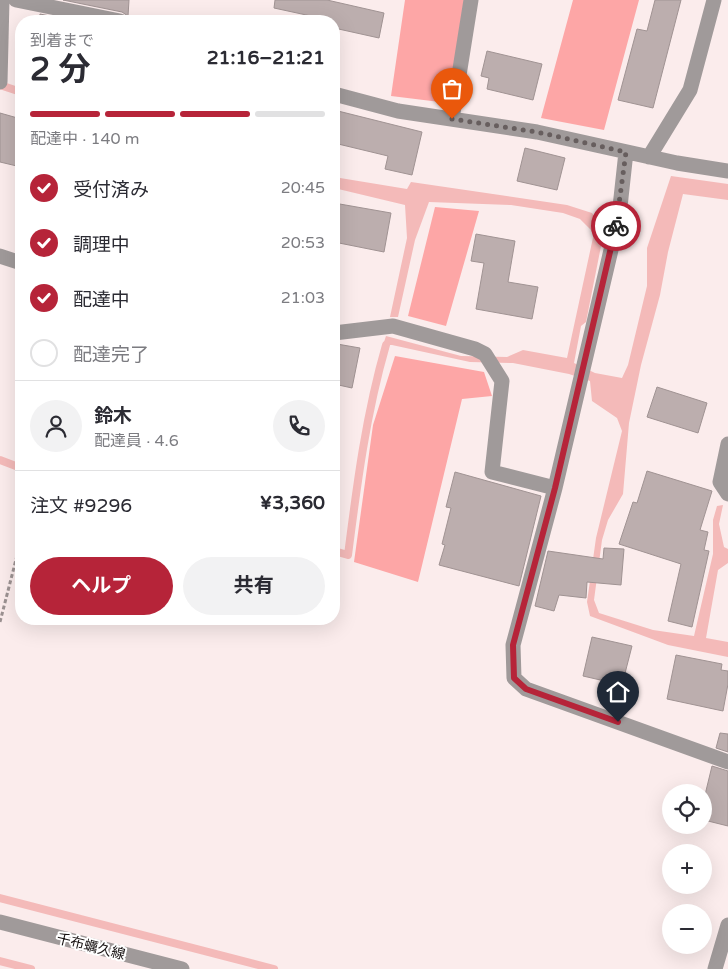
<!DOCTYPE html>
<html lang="ja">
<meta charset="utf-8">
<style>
:root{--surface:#fff;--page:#f2f2f3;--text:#2b2b33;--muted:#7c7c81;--line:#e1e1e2;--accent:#b62439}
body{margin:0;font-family:"Varela Round","Noto Sans JP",sans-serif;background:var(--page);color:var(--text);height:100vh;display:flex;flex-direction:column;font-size:19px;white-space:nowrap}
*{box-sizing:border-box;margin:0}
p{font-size:16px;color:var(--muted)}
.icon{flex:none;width:28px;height:28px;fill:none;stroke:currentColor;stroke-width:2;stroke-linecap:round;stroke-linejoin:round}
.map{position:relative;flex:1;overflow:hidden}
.drawer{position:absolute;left:15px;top:15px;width:325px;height:610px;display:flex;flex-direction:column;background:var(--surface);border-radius:20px;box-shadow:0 5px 20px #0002}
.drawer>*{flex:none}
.controls{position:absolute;left:662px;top:784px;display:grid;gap:10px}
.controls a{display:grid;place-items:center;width:50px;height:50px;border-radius:50%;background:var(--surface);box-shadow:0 5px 20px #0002;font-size:25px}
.pin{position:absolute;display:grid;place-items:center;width:42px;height:42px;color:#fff;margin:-51px -21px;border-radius:50% 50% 50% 0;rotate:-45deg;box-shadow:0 0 5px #0007}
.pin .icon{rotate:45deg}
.courier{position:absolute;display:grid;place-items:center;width:50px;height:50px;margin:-25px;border:4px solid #b62439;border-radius:50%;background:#fff;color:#222;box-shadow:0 1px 6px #0007}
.overview em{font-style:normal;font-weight:700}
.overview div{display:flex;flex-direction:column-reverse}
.overview{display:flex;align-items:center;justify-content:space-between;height:85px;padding:0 15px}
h1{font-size:32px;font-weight:700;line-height:38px}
.bar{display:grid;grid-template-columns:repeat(4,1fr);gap:8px 5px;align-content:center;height:60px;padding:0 15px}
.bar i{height:6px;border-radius:4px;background:var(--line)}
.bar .on{background:var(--accent)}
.bar p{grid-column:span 4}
.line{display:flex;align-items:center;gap:12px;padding:0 15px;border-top:1px solid var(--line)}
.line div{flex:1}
.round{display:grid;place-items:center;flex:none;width:52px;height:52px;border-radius:26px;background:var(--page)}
ol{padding:0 15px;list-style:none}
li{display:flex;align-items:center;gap:15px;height:55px}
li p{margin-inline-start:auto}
li .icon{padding:5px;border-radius:50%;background:var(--accent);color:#fff;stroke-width:4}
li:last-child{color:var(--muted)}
li i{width:28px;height:28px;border:2px solid var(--line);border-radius:50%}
.cta{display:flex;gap:10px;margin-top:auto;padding:10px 15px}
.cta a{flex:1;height:58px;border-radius:30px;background:var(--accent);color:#fff;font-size:20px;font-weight:700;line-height:58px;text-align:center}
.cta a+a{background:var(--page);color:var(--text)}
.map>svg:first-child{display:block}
.green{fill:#fda6a6}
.water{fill:#f4bab9}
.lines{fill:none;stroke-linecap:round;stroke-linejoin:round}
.stream{stroke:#f4bab9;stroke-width:8}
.building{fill:#bcaeae;stroke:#a09393}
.path{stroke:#9c9292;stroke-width:3;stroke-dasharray:4 2.5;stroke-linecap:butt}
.minor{stroke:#a09a9a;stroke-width:15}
.done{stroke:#675e5e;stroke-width:5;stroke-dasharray:0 9}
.route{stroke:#b62439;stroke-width:6}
.labels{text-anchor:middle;stroke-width:4;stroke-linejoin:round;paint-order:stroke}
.street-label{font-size:14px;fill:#171212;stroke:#fff}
</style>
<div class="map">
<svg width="728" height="969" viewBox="0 0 728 969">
<rect width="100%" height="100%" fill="#fbecec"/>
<path class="green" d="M405,0H464L448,103L391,96Z
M573,0H639L604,130L541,118Z
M435,207L479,211L446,326L408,316Z
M395,356L484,372L492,396L462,399L418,582L354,562L373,425Z"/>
<path class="water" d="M671,176L728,184V200L683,194L668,252L660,295L641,365L629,423L623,494L608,520L602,540L594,600L599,613L653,630L694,636L713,554V520L717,506L723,505L719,524L724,547L728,549V563L718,570L706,638L728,642V657L668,645L590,616L587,602L596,538L622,431L617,418L592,401L590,381L569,374L513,363L470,362L392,345H383L386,336L461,356L507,357L523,350L567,358L594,233L580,219L563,213L511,205L429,202L415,240L398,317H390L407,238L405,205L334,188V177L407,189L411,182L567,205L592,213L604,231L586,322L581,326L574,363L595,373L622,378L628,365L647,286V248Z"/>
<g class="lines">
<path class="stream" d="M0,85L21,92
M0,460L21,468
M334,551L348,555C357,484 366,414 386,345
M0,898L274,969
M0,961L31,969"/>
</g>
<path class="building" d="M63,0H129L128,16L122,12Z
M275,0H327L384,13L379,38L334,28V21L274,8Z
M655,0H681L653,108L618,100L637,29L647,31Z
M40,14L74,21H39Z
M487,51L542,64L533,100L487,89L489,78L481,76Z
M334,110L422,132L412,175L385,169L388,156L334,143Z
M0,113L21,119V167L0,162Z
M525,148L565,158L557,190L517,181Z
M334,203L391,213L384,252L334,242Z
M476,234L515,241L508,282L538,287L532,319L476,309L484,263L471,261Z
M337,344L360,348L352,388L334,384V348L336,349Z
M657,387L707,403L698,433L647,417Z
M647,471L712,491L700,530L708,532L704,550L709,551L692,627L668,621L681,564L619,544L633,502L637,503Z
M455,472L541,496L519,586L439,565L445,545L442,544L451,508L446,507Z
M604,548L624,549L621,585L587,582L586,598L559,595L554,611L535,606L548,551L603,559Z
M592,637L632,646L622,685L583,676Z
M676,655L722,664L721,670L728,671V684L723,711L667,699Z
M720,733L728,734V752L716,748Z
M712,766L728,771V826L704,820V799Z"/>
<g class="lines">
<path class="path" d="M0,622L21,540"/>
<path class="minor" d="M16,0L120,21
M0,82L2,0
M334,94L398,111L537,132L677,163L728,171
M452,119L471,0
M626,152L619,216L555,488L513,645L514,678L526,689L728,762
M649,157L690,90L714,0
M0,256L21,263
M334,333L393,326L475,349L485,354L502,381L492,472L555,488
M728,444L720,482L728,494
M0,922L182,969
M715,969L728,925"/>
</g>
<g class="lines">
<path class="done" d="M452,119L537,132L626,152L616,226"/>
<path class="route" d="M616,226L555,488L513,645L514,678L526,689L618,722"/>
</g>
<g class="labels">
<g class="street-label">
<text transform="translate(91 946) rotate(14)" y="5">千布蠣久線</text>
</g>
</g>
</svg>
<div class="controls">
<a><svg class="icon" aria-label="locate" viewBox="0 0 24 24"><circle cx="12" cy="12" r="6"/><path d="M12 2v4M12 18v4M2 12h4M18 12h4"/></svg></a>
<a>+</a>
<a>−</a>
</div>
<div class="pin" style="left:452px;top:119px;background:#ea580c"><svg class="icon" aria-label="bag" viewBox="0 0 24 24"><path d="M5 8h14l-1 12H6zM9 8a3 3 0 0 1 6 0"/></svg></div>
<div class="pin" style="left:618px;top:722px;background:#1f2937"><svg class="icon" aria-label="home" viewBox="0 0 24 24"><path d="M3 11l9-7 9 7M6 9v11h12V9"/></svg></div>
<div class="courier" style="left:616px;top:226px"><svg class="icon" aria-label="bike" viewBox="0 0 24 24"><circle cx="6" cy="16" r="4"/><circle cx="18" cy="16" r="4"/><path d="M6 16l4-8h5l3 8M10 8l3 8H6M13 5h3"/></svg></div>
<section class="drawer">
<div class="overview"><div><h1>2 分</h1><p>到着まで</p></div><em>21:16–21:21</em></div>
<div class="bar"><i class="on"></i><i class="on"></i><i class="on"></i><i></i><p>配達中 · 140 m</p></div>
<ol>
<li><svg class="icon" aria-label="check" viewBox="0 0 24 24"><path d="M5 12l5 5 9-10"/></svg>受付済み<p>20:45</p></li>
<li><svg class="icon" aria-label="check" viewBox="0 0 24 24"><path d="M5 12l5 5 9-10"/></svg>調理中<p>20:53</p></li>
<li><svg class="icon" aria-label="check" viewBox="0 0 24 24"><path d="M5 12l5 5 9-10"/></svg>配達中<p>21:03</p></li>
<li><i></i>配達完了</li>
</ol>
<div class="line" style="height:90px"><a class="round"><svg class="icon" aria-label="person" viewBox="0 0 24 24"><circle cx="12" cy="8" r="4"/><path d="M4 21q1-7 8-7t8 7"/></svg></a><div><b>鈴木</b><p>配達員 · 4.6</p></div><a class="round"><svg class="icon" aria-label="phone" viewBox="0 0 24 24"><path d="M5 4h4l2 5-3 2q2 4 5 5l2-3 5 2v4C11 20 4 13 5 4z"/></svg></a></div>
<div class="line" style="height:65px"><div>注文 #9296</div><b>¥3,360</b></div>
<div class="cta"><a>ヘルプ</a><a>共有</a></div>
</section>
</div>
